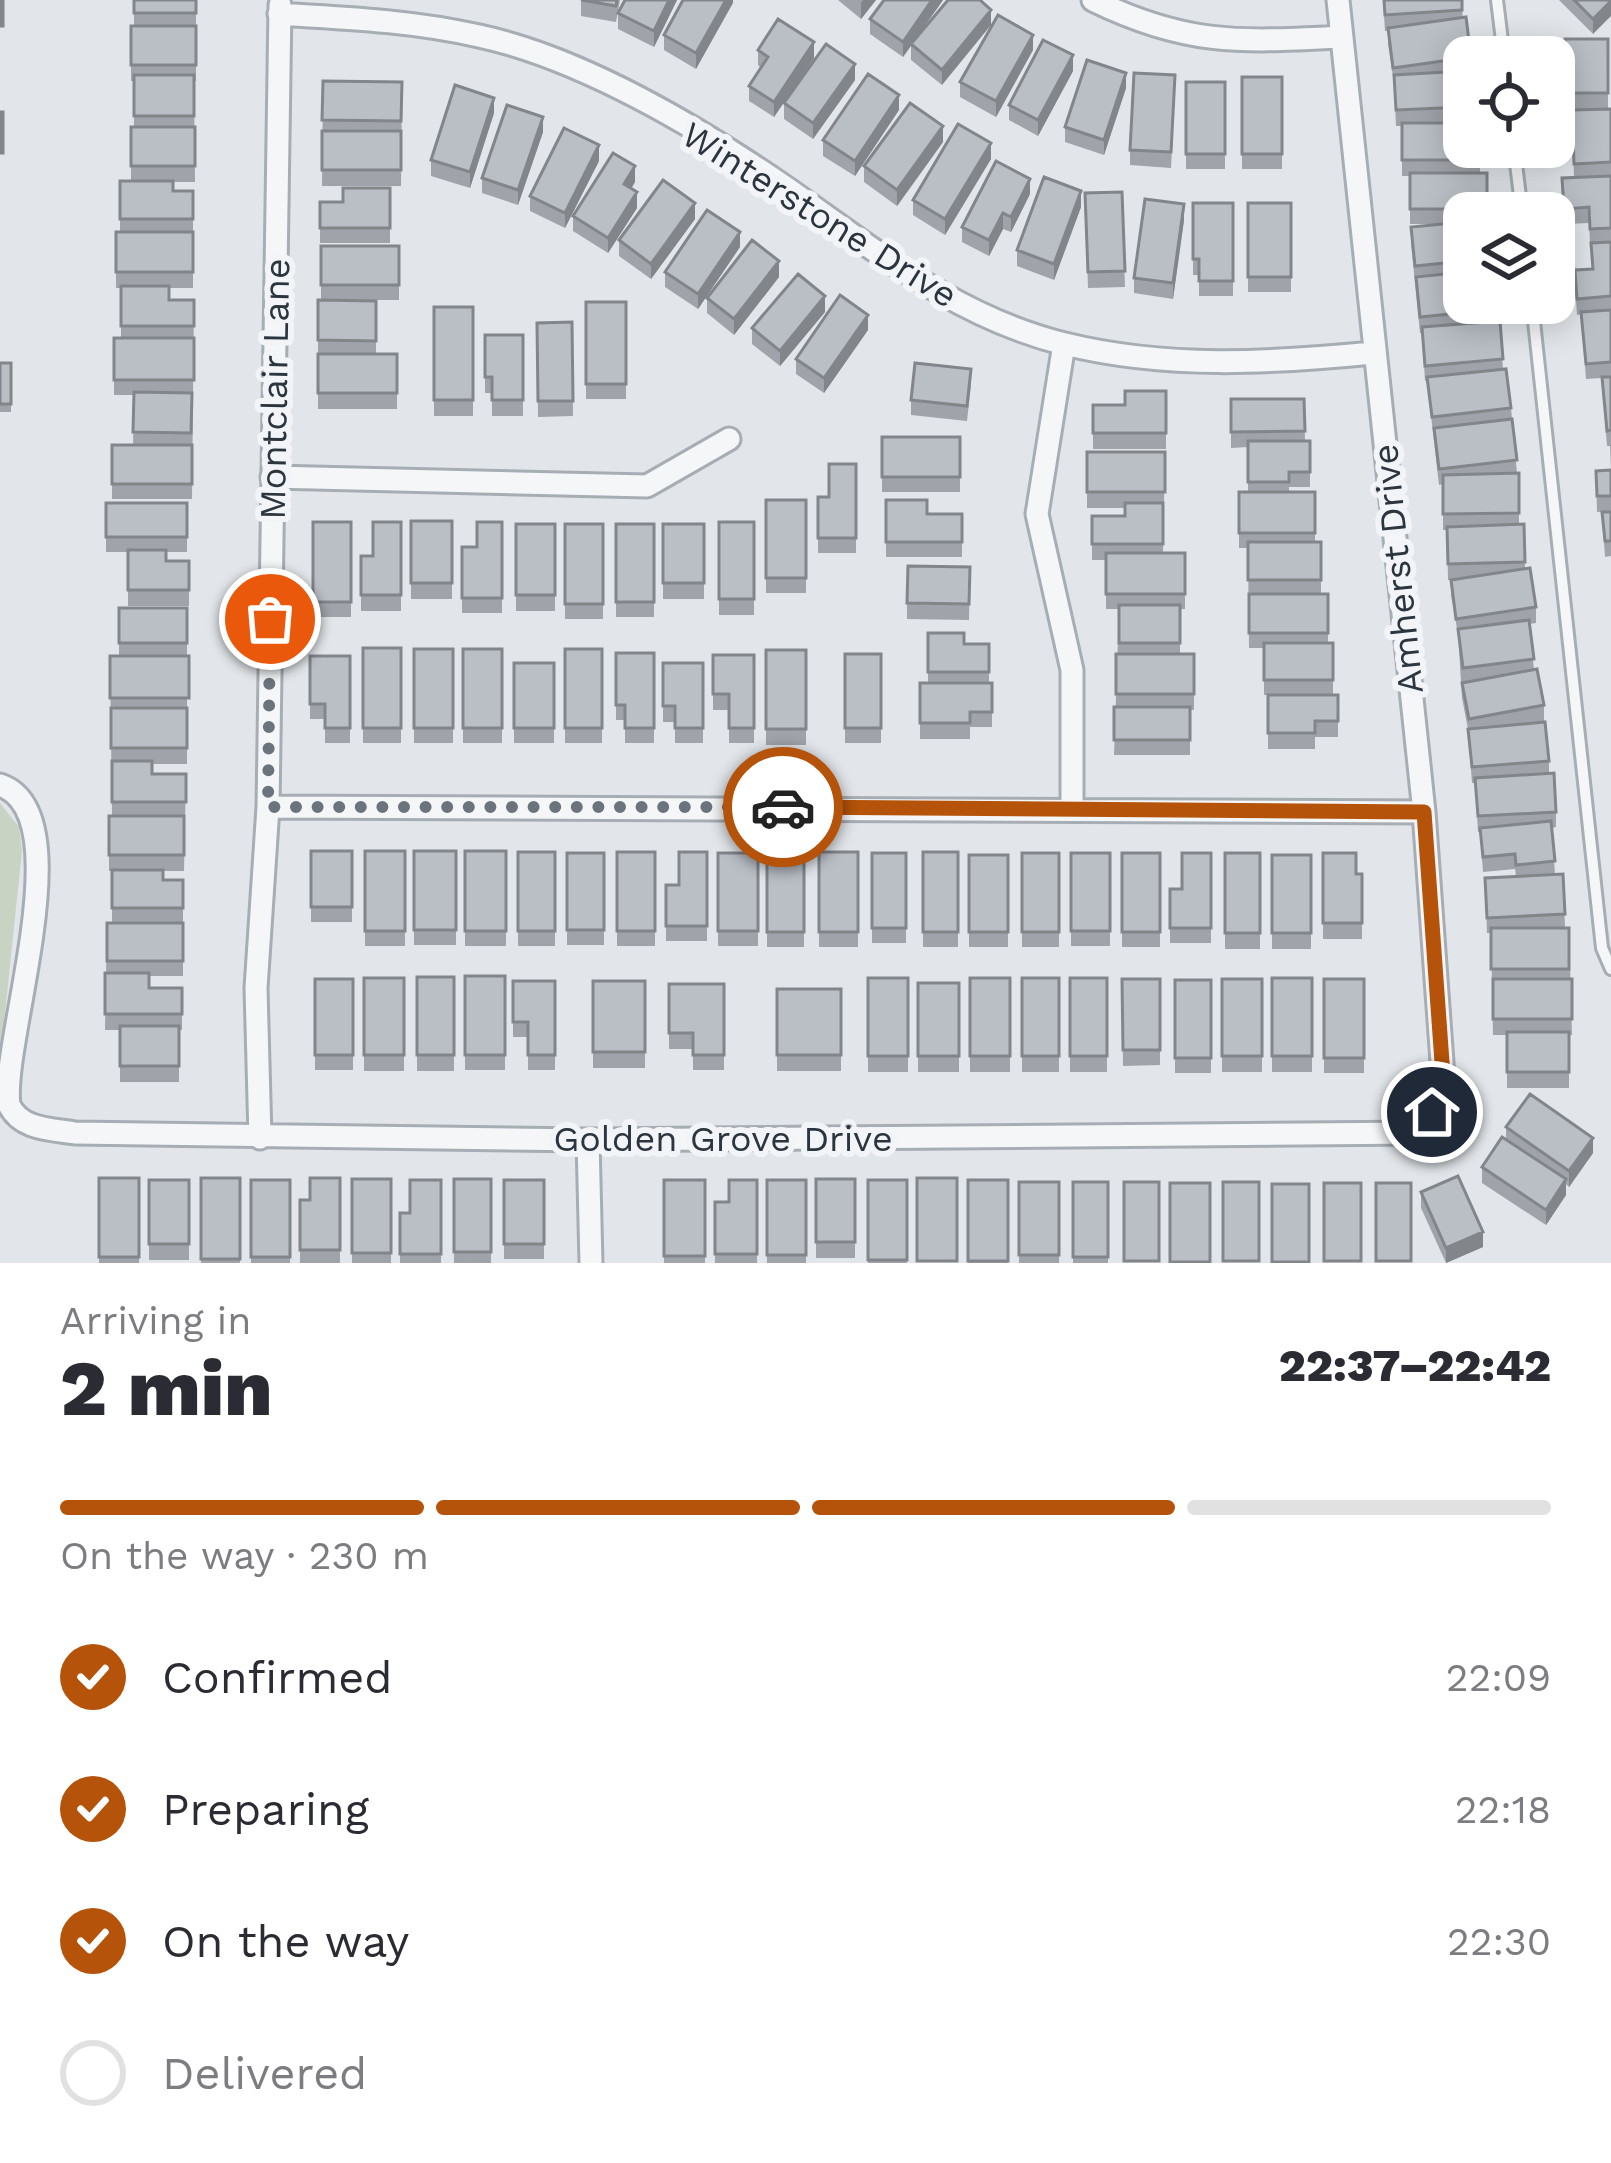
<!DOCTYPE html>
<meta charset="utf-8">
<style>
:root{--surface:#fff;--page:#f7f7f7;--text:#2b2b33;--muted:#7c7c81;--line:#e1e1e2;--accent:#b45309}
body{margin:0;font-family:"Work Sans",sans-serif;background:var(--page);color:var(--text);height:100vh;display:flex;flex-direction:column;font-size:45px;white-space:nowrap}
*{box-sizing:border-box;margin:0}
p{font-size:39px;color:var(--muted)}
.icon{flex:none;width:66px;height:66px;fill:none;stroke:currentColor;stroke-width:2;stroke-linecap:round;stroke-linejoin:round}
.map{position:relative;height:1263px;overflow:hidden}
.drawer{display:flex;flex-direction:column;background:var(--surface);flex:1}
.drawer>*{flex:none}
.buttons{position:absolute;left:1443px;top:36px;display:grid;gap:24px}
.buttons a{display:grid;place-items:center;width:132px;height:132px;border-radius:24px;background:var(--surface);box-shadow:0 6px 30px #0003;font-size:60px}
.pin{position:absolute;display:grid;place-items:center;width:102px;height:102px;color:#fff;margin:-51px;border:6px solid #fff;border-radius:50%;box-shadow:0 3px 12px #0007}
.courier{position:absolute;display:grid;place-items:center;width:120px;height:120px;margin:-60px;border:9px solid #b45309;border-radius:50%;background:#fff;color:#222;box-shadow:0 3px 15px #0007}
.overview em{font-style:normal;font-weight:800}
.overview div{display:flex;flex-direction:column-reverse}
.overview{display:flex;align-items:center;justify-content:space-between;height:204px;padding:0 60px}
h1{font-size:78px;font-weight:800;line-height:90px}
.bar{display:grid;grid-template-columns:repeat(4,1fr);gap:18px 12px;align-content:center;height:144px;padding:0 60px}
.bar i{height:15px;border-radius:9px;background:var(--line)}
.bar .active{background:var(--accent)}
.bar p{grid-column:span 4}
ol{padding:0 60px;list-style:none}
li{display:flex;align-items:center;gap:36px;height:132px}
li p{margin-inline-start:auto}
li .icon{padding:12px;border-radius:50%;background:var(--accent);color:#fff;stroke-width:4}
li:last-child{color:var(--muted)}
li i{width:66px;height:66px;border:6px solid var(--line);border-radius:50%}
.map>svg:first-child{display:block}
.green{fill:#c9d3c4}
.lines{fill:none;stroke-linecap:round;stroke-linejoin:round}
.lane-casing{stroke:#a7adb4;stroke-width:16}
.street-casing{stroke:#a7adb4;stroke-width:27}
.lane{stroke:#f5f6f8;stroke-width:10}
.street{stroke:#f5f6f8;stroke-width:21}
.wall{fill:#a0a4aa}
.shaded-wall{fill:#82868b}
.building{fill:#babfc6;stroke:#82868b;stroke-width:3}
.done{stroke:#6b737c;stroke-width:12;stroke-dasharray:0 21.6}
.route{stroke:#b45309;stroke-width:15}
.labels{text-anchor:middle;stroke-width:12;stroke-linejoin:round;paint-order:stroke}
.street-label{font-size:36px;fill:#2b3540;stroke:#f2f4f7}
</style>
<div class="map">
<svg width="1611" height="1263" viewBox="0 0 1611 1263">
<rect width="100%" height="100%" fill="#e2e6ea"/>
<path class="green" d="M0,803L19,827L22,851L0,1061Z"/>
<g class="lines">
<defs>
<path id="lane" d="M1497,0L1504,57
M1514,147L1522,213
M1532,303L1602,948L1611,969"/>
<path id="street" d="M1093,0C1187,46 1241,42 1342,37
M279,14C346,18 413,21 479,36C582,58 701,129 788,189C876,251 958,318 1065,344C1167,369 1270,363 1373,353
M1064,344L1037,514L1072,670V807
M272,477L647,486L729,439
M0,785C83,813 0,1043 9,1105C21,1130 51,1129 75,1133L588,1140L1420,1133L1444,1090L1424,812L1338,0
M268,807L1424,812
M260,1138L256,988L268,807L280,5
M588,1140L591,1263"/>
</defs>
<use href="#lane" class="lane-casing"/>
<use href="#street" class="street-casing"/>
<use href="#lane" class="lane"/>
<use href="#street" class="street"/>
</g>
<path class="wall" d="M134,0H196V81H194L195,182H173V191H193V288H169V300H194L192,499H112V445H133L134,395H114V338H121V288H116V232H120V181H131V127H134V81H131V26H134Z
M581,0H620L616,22L581,16Z
M677,0L654,47L618,29V13Z
M733,0L696,69L664,50V35Z
M838,0H876L861,19Z
M943,0L916,38L948,0L942,85L911,60V46L903,57L870,34V19Z
M1383,0H1462L1464,57V147H1480V173H1487V213H1464V303H1498L1503,369L1511,408L1517,473H1519V524H1524L1525,569L1536,607V623L1529,624L1534,669L1544,705V721L1532,723L1549,761V773L1556,812V827L1552,828L1555,875L1563,874L1565,928H1569L1572,1035H1569V1088H1507V1035H1493L1491,933H1487L1485,878L1516,876L1515,869L1483,872L1480,832H1478L1475,783H1472L1468,729L1462,698L1458,634L1451,595L1452,580H1448L1447,530H1443V484L1439,485L1427,381H1425L1422,333H1420L1411,243V227L1441,224H1410V176H1402V126H1396L1394,83L1388,44V31H1385Z
M1559,0H1611L1593,34Z
M1565,39H1608V109H1565Z
M758,50L814,58L774,117L749,101V86L761,68L758,65Z
M1033,50L996,117L960,97V82Z
M1073,71L1038,136L1009,120V105Z
M1242,77H1282V169H1242Z
M855,80L813,139L784,119V103Z
M323,81L402,82L401,186H322Z
M1186,82H1225V169H1186Z
M1126,88L1104,155L1065,142V127Z
M1175,91L1171,168L1130,165V150Z
M1611,109V511L1597,512L1596,471L1611,470L1610,446H1607L1602,378L1586,379L1581,314L1577,315L1575,286V270L1592,269L1591,244H1590L1589,223L1564,224L1562,178H1574L1572,110Z
M899,110L855,176L823,156V140Z
M494,113L470,188L431,176V160Z
M543,132L518,205L482,193V178Z
M943,142L897,206L864,182V166Z
M991,159L945,235L913,215V200Z
M599,161L565,228L530,211V196Z
M635,182L631,189L637,208L608,253L573,231V216Z
M390,188V243H320V202H343Z
M1122,192L1125,287L1088,288L1085,193Z
M1030,194L1011,232L1003,229L989,256L962,242V227Z
M1193,203H1233V296H1199V275H1193Z
M1248,203H1291V292H1248Z
M1081,207L1054,280L1017,266V250Z
M695,219L651,279L619,256V240Z
M1184,220L1173,299L1134,293V278Z
M321,246H399V300H342L376,301V354H397V409H318V300H321Z
M740,247L698,309L665,287V272Z
M779,277L734,335L707,313V298Z
M586,302H626V399H586Z
M434,307H473V416H434Z
M825,312L780,366L752,344V328Z
M572,322L573,416L538,417L537,323Z
M868,330L824,393L796,374V359Z
M485,335H523V416H492V393H485Z
M0,363H11V412H0Z
M971,385L967,421L911,415V400Z
M1166,391V449H1093V405H1125Z
M1231,399H1304L1305,441H1310V487H1289V492H1315V542H1321V594H1328V643H1333V695H1264V648H1249L1248,548H1239V492H1248V447L1231,448Z
M882,437H960V492H882Z
M1087,452H1165L1163,553H1185V609H1180V654H1194V710H1190V755H1114L1119,609H1106V560H1092V516H1125V508H1087Z
M856,464V553H818V497H829Z
M766,500H806V593H766Z
M886,500L927,514H962V557H886Z
M106,503H187V552H166V561H189V606H128V552H106Z
M1602,512H1611V556L1605,557Z
M411,521H452V599H411Z
M313,522H351V617H313Z
M401,522V611H361V556H373Z
M502,522V613H462V547H477Z
M719,522H754V615H719Z
M516,524H555V611H516Z
M565,524H603V619H565Z
M616,524H654V617H616Z
M663,524H704V599H663Z
M970,567L969,620L907,619V603Z
M119,608H187V764H152V774H186L184,871H163V880H183V976H149V988H182V1030H179V1082H120V1030H105L107,923H112V871H109V816H112L110,656H119Z
M928,633L964,644H989V683H992V727H970V739H920V683H928Z
M363,648H401V743H363Z
M414,649H453V743H414Z
M463,649H502V743H463Z
M565,649H602V743H565Z
M766,650H806V745H766Z
M616,653H654V743H625V720H616Z
M845,654H881V743H845Z
M713,655H754V743H729V710H713Z
M310,656H350V743H325V719H310Z
M514,663H554V743H514Z
M663,663H703V743H675V722H663Z
M1268,695H1338V737H1315V749H1268Z
M311,851H352V922H311Z
M365,851H405V946H365Z
M414,851H456V945H414Z
M465,851H506V946H465Z
M518,852H555V946H518Z
M617,852H655V946H617Z
M707,852V941H666V885H679Z
M819,852H858V947H819Z
M923,852H958V947H923Z
M567,853H604V945H567Z
M718,853H758V946H718Z
M767,853H804V947H767Z
M872,853H906V943H872Z
M1022,853H1059V947H1022Z
M1071,853H1110V946H1071Z
M1122,853H1160V947H1122Z
M1211,853V943H1170V889H1182Z
M1225,853H1260V949H1225Z
M1323,853L1356,874H1362V939H1323Z
M969,855H1008V947H969Z
M1272,855H1311V949H1272Z
M465,976H505V1070H465Z
M417,977H454V1071H417Z
M364,978H404V1071H364Z
M868,978H908V1072H868Z
M970,978H1010V1072H970Z
M1022,978H1059V1072H1022Z
M1070,978H1107V1072H1070Z
M1272,978H1312V1072H1272Z
M315,979H353V1070H315Z
M1122,979H1160V1065L1123,1066Z
M1222,979H1262V1072H1222Z
M1324,979H1364V1073H1324Z
M1175,980H1211V1073H1175Z
M513,981H555V1070H528V1037H513Z
M593,981H645V1068H593Z
M918,983H959V1072H918Z
M669,984H724V1070H693V1049H669Z
M777,989H841V1071H777Z
M1506,1127L1593,1153L1569,1187L1566,1184V1195L1546,1225L1482,1183V1167L1506,1140Z
M99,1178H139V1263H99Z
M201,1178H240V1263H201Z
M340,1178V1263H300V1200H310Z
M352,1179H391V1263H352Z
M454,1179H491V1263H454Z
M816,1179H855V1258H816Z
M149,1180H189V1260H149Z
M251,1180H290V1263H251Z
M441,1180V1263H400V1213H410Z
M504,1180H544V1259H504Z
M664,1180H705V1263H664Z
M757,1180V1263H715V1202H729Z
M767,1180H806V1263H767Z
M868,1180H907V1263H868Z
M968,1180H1008V1263H968Z
M1019,1182H1059V1263H1019Z
M1073,1182H1108V1263H1073Z
M1421,1192L1483,1247L1446,1263L1421,1208Z"/>
<path class="shaded-wall" d="M669,0H677L654,47V31Z
M726,0H733V3L696,69V53Z
M863,0H876L861,19V3Z
M932,0H943L903,57V42Z
M1611,1V16L1593,34V19Z
M991,10V25L942,85V70Z
M1033,35V50L996,117V101Z
M814,42V58L774,117V102Z
M1073,55V71L1038,136V120Z
M855,64V80L813,139V123Z
M1126,73V88L1104,155V140Z
M899,95V110L855,176V161Z
M494,98V113L470,188V172Z
M543,117V132L518,205V190Z
M943,126V142L897,206V190Z
M991,143V159L945,235V219Z
M599,145V161L565,228V213Z
M635,166V182L624,200V184Z
M1030,179V194L1011,232V217Z
M1081,191V207L1054,280V264Z
M637,192V208L608,253V238Z
M695,203V219L651,279V264Z
M1184,204V220L1173,299V283Z
M1003,213V229L989,256V240Z
M740,232V247L698,309V294Z
M779,261V277L734,335V319Z
M825,296V312L780,366V351Z
M868,315V330L824,393V378Z
M1593,1138V1153L1569,1187V1171Z
M1566,1179V1195L1546,1225V1210Z
M1483,1232V1247L1446,1263V1248Z"/>
<path class="building" d="M0,0H3V26H0Z
M134,0H196V13H134Z
M581,0H617L616,6Z
M625,0H669L654,31L618,13Z
M683,0H726L696,53L664,35Z
M884,0H932L903,42L870,19Z
M948,0H980L991,10L942,70L911,44Z
M1384,0H1462V10L1385,15Z
M1574,0H1611V1L1593,19Z
M998,15L1033,35L996,101L960,82Z
M1466,17L1471,57L1393,68L1388,28Z
M778,19L814,42L774,102L749,86L768,57L758,50Z
M131,26H196V65H131Z
M1565,39H1608V93H1565Z
M1043,40L1073,55L1038,120L1009,105Z
M826,44L855,64L813,123L784,103Z
M1087,60L1126,73L1104,140L1065,127Z
M1464,71V107L1396,110L1394,75Z
M1134,73L1175,75L1171,152L1130,150Z
M868,74L899,95L855,161L823,140Z
M134,75H194V116H134Z
M1242,77H1282V154H1242Z
M323,81L402,82L401,121L322,120Z
M1186,82H1225V154H1186Z
M455,85L494,98L470,172L431,160Z
M910,103L943,126L897,190L864,166Z
M507,105L543,117L518,190L482,178Z
M1611,109V162L1574,164L1572,110Z
M0,112H3V153H0Z
M1402,123H1464V147H1480V160H1402Z
M958,124L991,143L945,219L913,200Z
M131,127H195V166H131Z
M564,128L599,145L565,213L530,196Z
M322,131H401V170H322Z
M613,153L635,166L624,184L637,192L608,238L573,216Z
M996,161L1030,179L1011,217L1003,213L989,240L962,227Z
M1410,173H1487V209H1410Z
M1611,176V228L1590,229L1589,207L1564,209L1562,178Z
M1044,177L1081,191L1054,264L1017,250Z
M663,180L695,203L651,264L619,240Z
M120,181H173V191H193V219H120Z
M343,188H390V228H320V202H343Z
M1122,192L1125,271L1088,272L1085,193Z
M1145,199L1184,204L1173,283L1134,278Z
M1193,203H1233V281H1199V259H1193Z
M1248,203H1291V277H1248Z
M707,210L740,232L698,294L665,272Z
M1464,222V261L1415,266L1411,227Z
M116,232H193V272H116Z
M752,240L779,261L734,319L707,298Z
M1611,242V296L1577,299L1575,270L1593,269L1591,243Z
M321,246H399V285H321Z
M1464,272V303H1498L1499,309L1420,317L1416,277Z
M798,274L825,296L780,351L752,328Z
M121,286H169V300H194V326H121Z
M840,295L868,315L824,378L796,359Z
M318,300L376,301V341L318,340Z
M586,302H626V384H586Z
M434,307H473V400H434Z
M1611,310V362L1586,364L1581,312Z
M1500,321L1503,359L1425,366L1422,327Z
M572,322L573,401H538L537,323Z
M485,335H523V400H492V377H485Z
M114,338H194V380H114Z
M318,354H397V393H318Z
M0,363H11V404H0Z
M915,363L971,369L967,406L911,400Z
M1506,369L1511,408L1432,417L1427,377Z
M1602,377H1611V430L1607,431Z
M1125,391H1166V433H1093V405H1125Z
M134,392L192,393L191,433L133,432Z
M1231,399H1304L1305,431L1231,432Z
M1512,419L1517,460L1439,469L1434,428Z
M882,437H960V477H882Z
M1248,441H1310V472H1289V482H1248Z
M112,445H192V484H112Z
M1087,452H1165V492H1087Z
M829,464H856V538H818V497H829Z
M1611,470V496H1597L1596,471Z
M1519,473V513L1443,514V475Z
M1239,492H1315V533H1239Z
M766,500H806V578H766Z
M886,500H927V514H962V542H886Z
M106,503H187V537H106Z
M1125,503H1163V544H1092V516H1125Z
M1602,512H1611V541H1605Z
M411,521H452V583H411Z
M313,522H351V602H313Z
M373,522H401V595H361V556H373Z
M477,522H502V598H462V547H477Z
M719,522H754V599H719Z
M516,524H555V595H516Z
M565,524H603V604H565Z
M616,524H654V602H616Z
M663,524H704V583H663Z
M1524,524L1525,562L1448,564L1447,527Z
M1248,542H1321V580H1248Z
M128,550H166V561H189V590H128Z
M1106,553H1185V594H1106Z
M908,566L970,567L969,604L907,603Z
M1530,568L1536,607L1456,619L1451,580Z
M1249,594H1328V633H1249Z
M1119,605H1180V643H1119Z
M119,608H187V643H119Z
M1529,620L1534,659L1463,668L1458,629Z
M928,633H964V644H989V672H928Z
M1264,643H1333V680H1264Z
M363,648H401V728H363Z
M414,649H453V728H414Z
M463,649H502V728H463Z
M565,649H602V728H565Z
M766,650H806V729H766Z
M616,653H654V728H625V705H616Z
M845,654H881V728H845Z
M1116,654H1194V694H1116Z
M713,655H754V728H729V694H713Z
M110,656H189V698H110Z
M310,656H350V728H325V704H310Z
M514,663H554V728H514Z
M663,663H703V728H675V706H663Z
M1537,669L1544,705L1469,719L1462,683Z
M920,683H992V712H970V723H920Z
M1268,695H1338V721H1315V733H1268Z
M1114,707H1190V740H1114Z
M111,708H187V748H111Z
M1545,722L1549,761L1472,767L1468,729Z
M112,761H152V774H186V802H112Z
M1554,773L1556,812L1478,816L1475,778Z
M109,816H184V855H109Z
M1551,821L1555,861L1516,865L1515,854L1483,857L1480,828Z
M311,851H352V907H311Z
M365,851H405V931H365Z
M414,851H456V930H414Z
M465,851H506V931H465Z
M518,852H555V931H518Z
M617,852H655V931H617Z
M679,852H707V926H666V885H679Z
M819,852H858V932H819Z
M923,852H958V932H923Z
M567,853H604V930H567Z
M718,853H758V931H718Z
M767,853H804V932H767Z
M872,853H906V928H872Z
M1022,853H1059V932H1022Z
M1071,853H1110V931H1071Z
M1122,853H1160V932H1122Z
M1182,853H1211V928H1170V889H1182Z
M1225,853H1260V933H1225Z
M1323,853H1356V874H1362V923H1323Z
M969,855H1008V932H969Z
M1272,855H1311V933H1272Z
M112,870H163V880H183V908H112Z
M1563,874L1565,914L1487,918L1485,878Z
M107,923H183V961H107Z
M1491,928H1569V969H1491Z
M105,973H149V988H182V1014H105Z
M465,976H505V1055H465Z
M417,977H454V1055H417Z
M364,978H404V1055H364Z
M868,978H908V1056H868Z
M970,978H1010V1056H970Z
M1022,978H1059V1056H1022Z
M1070,978H1107V1056H1070Z
M1272,978H1312V1056H1272Z
M315,979H353V1055H315Z
M1122,979H1160V1050H1123Z
M1222,979H1262V1056H1222Z
M1324,979H1364V1058H1324Z
M1493,979H1572V1019H1493Z
M1175,980H1211V1058H1175Z
M513,981H555V1055H528V1022H513Z
M593,981H645V1052H593Z
M918,983H959V1056H918Z
M669,984H724V1055H693V1033H669Z
M777,989H841V1055H777Z
M120,1026H179V1066H120Z
M1507,1032H1569V1072H1507Z
M1530,1094L1593,1138L1569,1171L1506,1127Z
M1502,1137L1566,1179L1546,1210L1482,1167Z
M1458,1176L1483,1232L1446,1248L1421,1192Z
M99,1178H139V1257H99Z
M201,1178H240V1259H201Z
M310,1178H340V1250H300V1200H310Z
M917,1178H957V1261H917Z
M352,1179H391V1253H352Z
M454,1179H491V1252H454Z
M816,1179H855V1242H816Z
M149,1180H189V1244H149Z
M251,1180H290V1257H251Z
M410,1180H441V1254H400V1213H410Z
M504,1180H544V1244H504Z
M664,1180H705V1256H664Z
M729,1180H757V1254H715V1202H729Z
M767,1180H806V1255H767Z
M868,1180H907V1260H868Z
M968,1180H1008V1261H968Z
M1019,1182H1059V1255H1019Z
M1073,1182H1108V1257H1073Z
M1124,1182H1159V1261H1124Z
M1223,1182H1259V1261H1223Z
M1170,1183H1210V1262H1170Z
M1324,1183H1361V1261H1324Z
M1376,1183H1411V1261H1376Z
M1272,1184H1309V1262H1272Z"/>
<g class="lines">
<path class="done" d="M270,619L268,807H783"/>
<path class="route" d="M783,807L1424,812L1444,1090L1432,1112"/>
</g>
<g class="labels">
<g class="street-label">
<text transform="translate(820 214) rotate(32)" y="13">Winterstone Drive</text>
<text transform="translate(274 389) rotate(-89)" y="13">Montclair Lane</text>
<text transform="translate(1397 569) rotate(-96)" y="13">Amherst Drive</text>
<text x="723" y="1151">Golden Grove Drive</text>
</g>
</g>
</svg>
<div class="buttons">
<a><svg class="icon" aria-label="locate" viewBox="0 0 24 24"><circle cx="12" cy="12" r="6"/><path d="M12 2v4M12 18v4M2 12h4M18 12h4"/></svg></a>
<a><svg class="icon" aria-label="layers" viewBox="0 0 24 24"><path d="M12 4l9 5-9 5-9-5zM3 14l9 5 9-5"/></svg></a>
</div>
<div class="pin" style="left:270px;top:619px;background:#ea580c"><svg class="icon" aria-label="bag" viewBox="0 0 24 24"><path d="M5 8h14l-1 12H6zM9 8a3 3 0 0 1 6 0"/></svg></div>
<div class="pin" style="left:1432px;top:1112px;background:#1f2937"><svg class="icon" aria-label="home" viewBox="0 0 24 24"><path d="M3 11l9-7 9 7M6 9v11h12V9"/></svg></div>
<div class="courier" style="left:783px;top:807px"><svg class="icon" aria-label="car" viewBox="0 0 24 24"><path d="M5 17H2v-5l4-1 3-4h7l3 4 3 1v5h-3M9 17h6M6 11h13"/><circle cx="7" cy="17" r="2"/><circle cx="17" cy="17" r="2"/></svg></div>
</div>
<section class="drawer">
<div class="overview"><div><h1>2 min</h1><p>Arriving in</p></div><em>22:37–22:42</em></div>
<div class="bar"><i class="active"></i><i class="active"></i><i class="active"></i><i></i><p>On the way · 230 m</p></div>
<ol>
<li><svg class="icon" aria-label="check" viewBox="0 0 24 24"><path d="M5 12l5 5 9-10"/></svg>Confirmed<p>22:09</p></li>
<li><svg class="icon" aria-label="check" viewBox="0 0 24 24"><path d="M5 12l5 5 9-10"/></svg>Preparing<p>22:18</p></li>
<li><svg class="icon" aria-label="check" viewBox="0 0 24 24"><path d="M5 12l5 5 9-10"/></svg>On the way<p>22:30</p></li>
<li><i></i>Delivered</li>
</ol>
</section>
